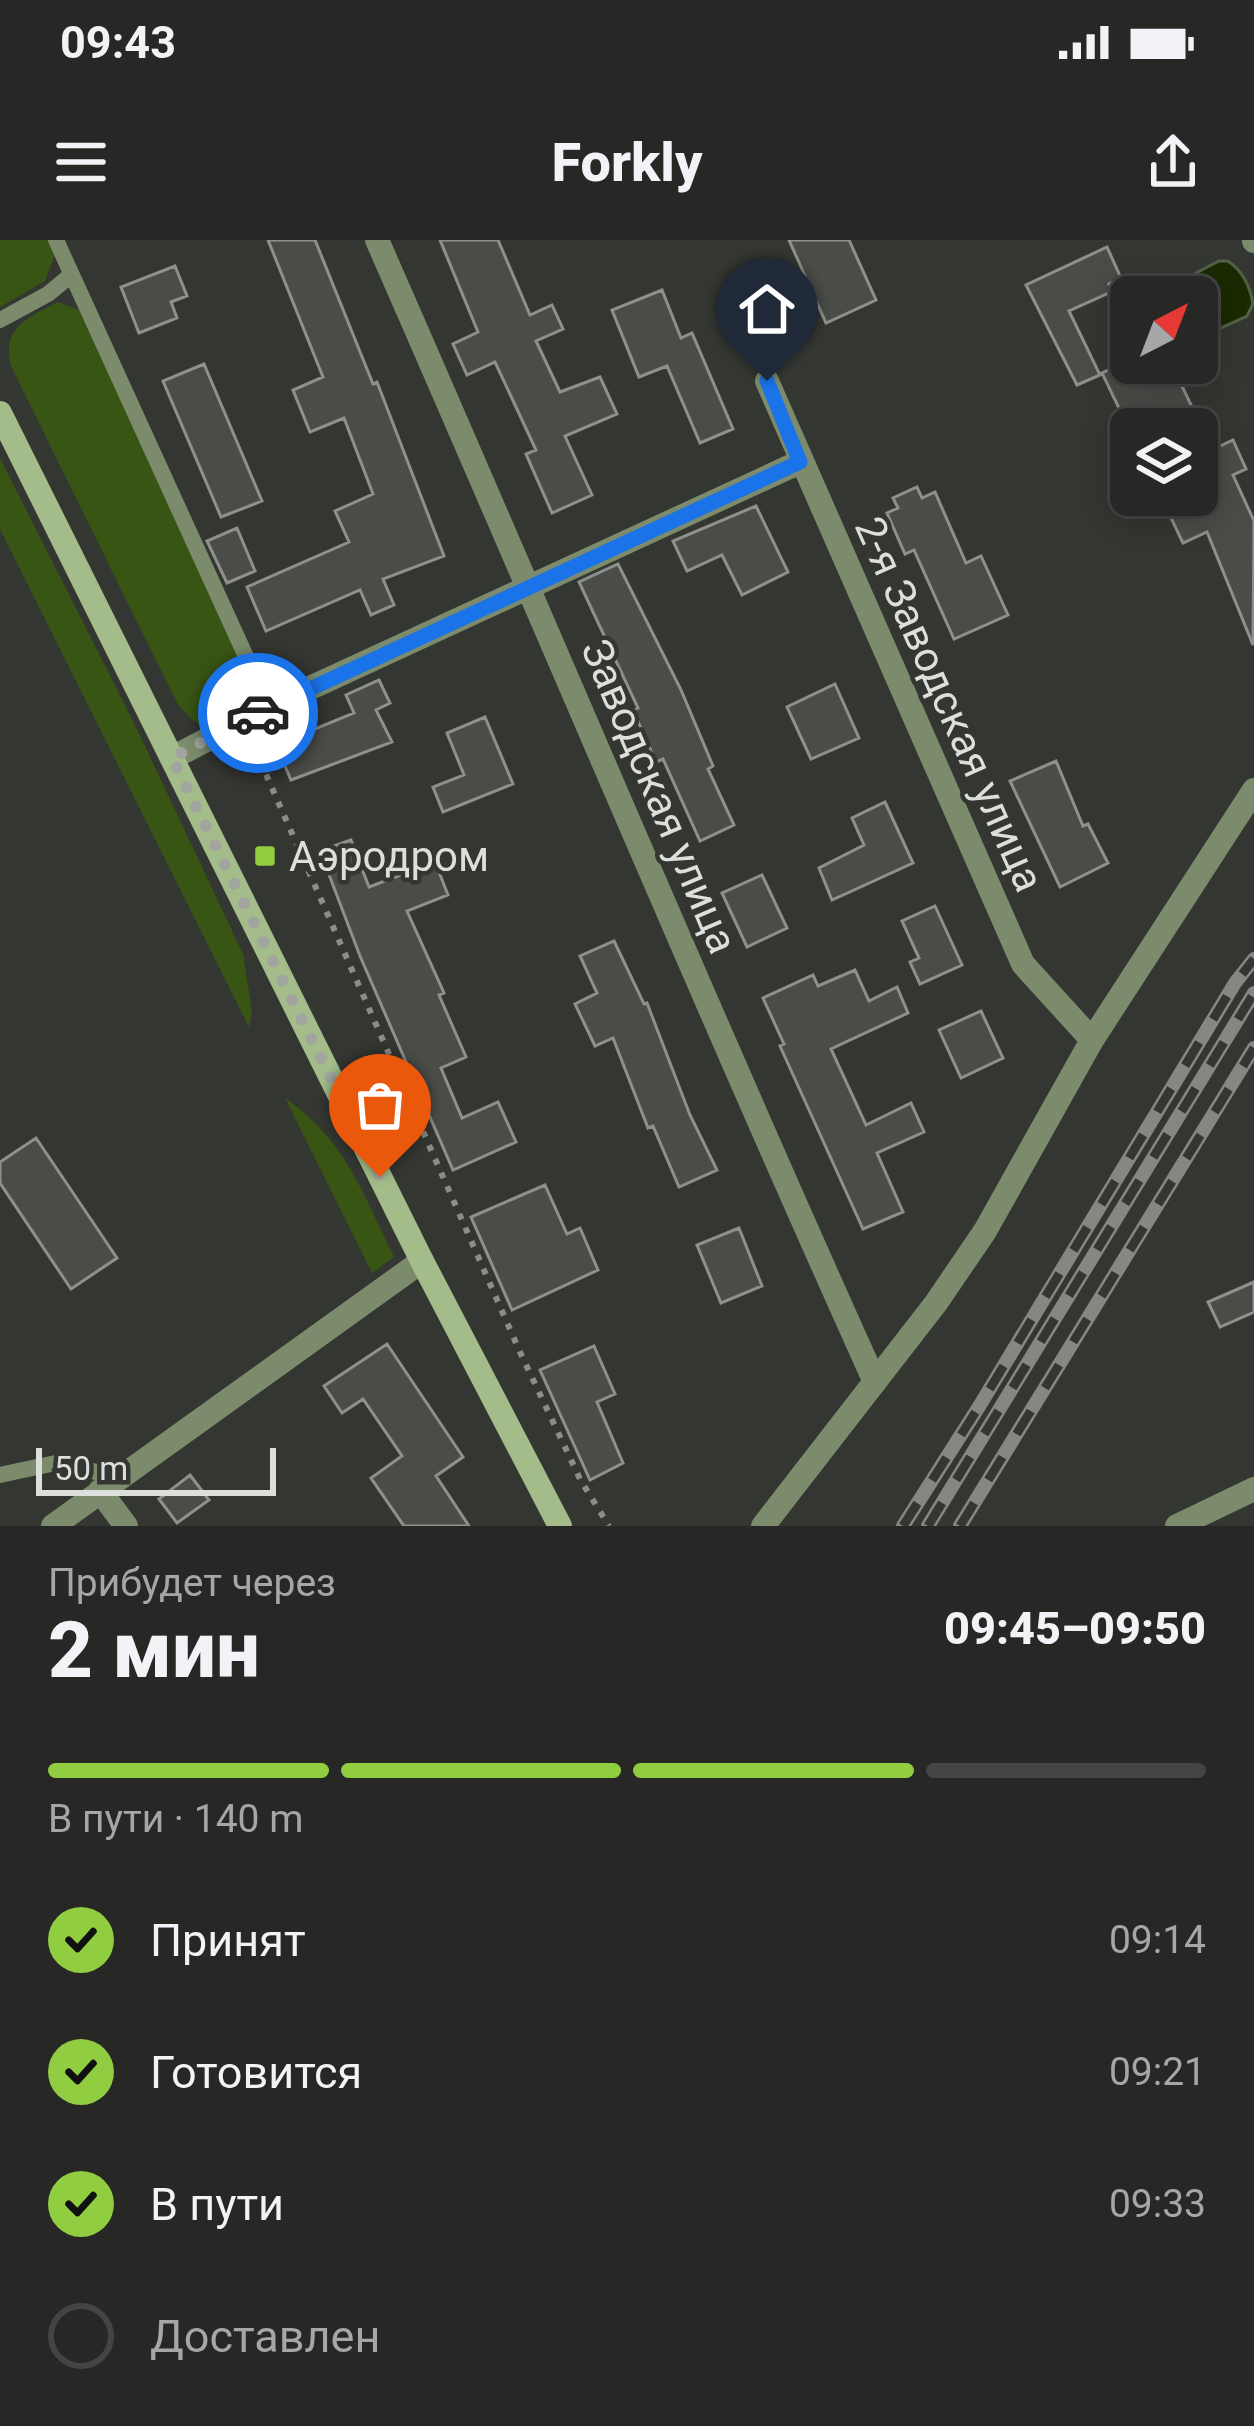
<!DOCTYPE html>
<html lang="ru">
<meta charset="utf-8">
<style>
:root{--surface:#272826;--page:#333432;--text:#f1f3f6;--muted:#a4a6a7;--line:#434443;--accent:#91cd40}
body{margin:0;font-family:Roboto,sans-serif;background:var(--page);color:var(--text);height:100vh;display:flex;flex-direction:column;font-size:45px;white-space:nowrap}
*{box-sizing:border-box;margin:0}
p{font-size:39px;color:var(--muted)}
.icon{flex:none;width:66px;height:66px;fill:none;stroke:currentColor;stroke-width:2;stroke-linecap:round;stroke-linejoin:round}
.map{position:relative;height:1286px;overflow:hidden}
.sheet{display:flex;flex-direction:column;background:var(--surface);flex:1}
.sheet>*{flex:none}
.needle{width:78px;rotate:42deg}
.buttons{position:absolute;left:1110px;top:36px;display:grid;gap:24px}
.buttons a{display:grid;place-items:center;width:108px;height:108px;border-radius:18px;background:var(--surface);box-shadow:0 6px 30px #0003,0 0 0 3px var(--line);font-size:60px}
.scale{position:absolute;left:36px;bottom:30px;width:240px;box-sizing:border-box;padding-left:12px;border:6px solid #dddfdc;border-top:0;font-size:33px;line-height:42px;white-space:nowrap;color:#dddfdc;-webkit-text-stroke:9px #343632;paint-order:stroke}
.pin{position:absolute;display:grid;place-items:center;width:102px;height:102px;color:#fff;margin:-123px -51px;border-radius:50% 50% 50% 0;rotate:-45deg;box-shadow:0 0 12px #0007}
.pin .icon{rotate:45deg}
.courier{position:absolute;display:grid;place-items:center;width:120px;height:120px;margin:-60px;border:9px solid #1a73e8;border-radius:50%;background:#fff;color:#222;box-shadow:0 3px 15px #0007}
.summary em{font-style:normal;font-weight:800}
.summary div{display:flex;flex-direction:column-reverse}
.summary{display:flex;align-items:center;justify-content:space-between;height:204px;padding:0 48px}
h1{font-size:78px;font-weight:800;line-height:90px}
.bar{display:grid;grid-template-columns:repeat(4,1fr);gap:18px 12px;align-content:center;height:144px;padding:0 48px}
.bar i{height:15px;border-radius:9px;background:var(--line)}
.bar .current{background:var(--accent)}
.bar p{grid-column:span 4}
ol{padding:0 48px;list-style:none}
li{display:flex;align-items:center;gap:36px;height:132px}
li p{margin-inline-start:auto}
li .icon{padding:12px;border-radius:50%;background:var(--accent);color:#111;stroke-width:4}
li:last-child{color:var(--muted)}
li i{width:66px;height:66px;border:6px solid var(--line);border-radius:50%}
.status{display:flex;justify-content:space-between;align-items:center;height:84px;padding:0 60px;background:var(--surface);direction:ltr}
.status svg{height:33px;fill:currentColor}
header{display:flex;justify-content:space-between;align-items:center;height:156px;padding:0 48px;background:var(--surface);font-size:54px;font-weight:800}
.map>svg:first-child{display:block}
.green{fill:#395514}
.water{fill:#1a2a03;stroke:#546044;stroke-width:3}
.building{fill:#4a4c48;stroke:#8e908c;stroke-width:3}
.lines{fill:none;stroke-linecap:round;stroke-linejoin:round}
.path{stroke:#8b8d89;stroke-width:6;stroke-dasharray:6 9;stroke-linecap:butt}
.lane{stroke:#7b8b6c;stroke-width:16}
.street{stroke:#7b8b6c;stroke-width:24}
.secondary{stroke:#a3bc8a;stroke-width:24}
.rail-casing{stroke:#858783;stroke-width:14}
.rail{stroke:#343632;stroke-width:9;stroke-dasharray:27;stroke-linecap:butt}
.done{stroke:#a2a4a0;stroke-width:12;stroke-dasharray:0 21.6}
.route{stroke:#1a73e8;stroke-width:15}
.poi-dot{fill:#91cd40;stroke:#343632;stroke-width:4.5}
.labels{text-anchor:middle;stroke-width:9;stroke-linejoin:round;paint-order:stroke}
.street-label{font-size:42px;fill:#dddfdc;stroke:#343632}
.poi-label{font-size:42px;fill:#dddfdc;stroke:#343632;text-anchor:start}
</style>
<div class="status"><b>09:43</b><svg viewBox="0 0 49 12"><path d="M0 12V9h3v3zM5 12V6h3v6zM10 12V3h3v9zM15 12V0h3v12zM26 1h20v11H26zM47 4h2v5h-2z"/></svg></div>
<header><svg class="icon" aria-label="menu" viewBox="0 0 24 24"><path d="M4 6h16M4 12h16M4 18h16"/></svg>Forkly<svg class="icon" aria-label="share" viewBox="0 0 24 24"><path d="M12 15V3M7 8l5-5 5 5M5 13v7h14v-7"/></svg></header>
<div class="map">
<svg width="1254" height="1286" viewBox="0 0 1254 1286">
<rect width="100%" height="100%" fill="#343632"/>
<path class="green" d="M0,0H51L56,12L45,41L0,67Z
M58,62L79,70L253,449L251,465L204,487L192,480L177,463L11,126C1,87 28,78 58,62Z
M0,218L135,485L243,714L252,771L249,787L0,289Z
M285,858C346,901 362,952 394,1017L372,1033Z"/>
<path class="water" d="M1219,21H1228C1243,31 1250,46 1253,64L1247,76L1214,91L1201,86L1197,57H1188L1186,47L1196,33Z"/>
<path class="building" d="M268,0H315L373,144L377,142L444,316L383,339L394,365L371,375L360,350L266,391L247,347L349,302L335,271L373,254L344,178L310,192L293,150L323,137Z
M440,0H498L530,75L552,65L563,89L536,101L560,152L600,137L617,174L565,196L592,255L552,273L526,214L536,210L495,122L467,135L453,104L478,92Z
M789,0H849L876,60L826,83Z
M1107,7L1121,38L1109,44L1113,51L1069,71L1100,135L1077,145L1026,45Z
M175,26L187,56L171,62L177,78L139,93L121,47Z
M662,50L681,98L692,93L733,189L700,203L667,126L639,137L612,70Z
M1123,123H1171L1193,169L1150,189H1129L1102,133Z
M204,124L262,261L221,277L163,141Z
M1233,200L1246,229L1233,235L1254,281L1253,405L1207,292L1183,303L1160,255H1197V217Z
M917,247L922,258L935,252L966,323L981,316L1008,375L954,399L914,310L905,314L887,273L898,268L893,258Z
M756,266L788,332L742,355L722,315L687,331L673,301Z
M237,288L255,331L227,343L207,301Z
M618,324L681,450L713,526L708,529L734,585L700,601L663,519L656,522L633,470L638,468L579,342Z
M379,440L390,463L376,470L392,502L291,540L276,505L354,473L346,455Z
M835,444L859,498L811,519L787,467Z
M485,477L513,544L443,572L433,547L464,535L447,493Z
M1056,521L1083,586L1088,584L1108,623L1060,647L1010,541Z
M885,562L913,623L832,660L819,628L864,605L852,578Z
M351,600L369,647L435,622L448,655L407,671L444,753L439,755L466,817L441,828L462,878L498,862L516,902L453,930L360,716L320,611Z
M762,635L787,688L747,707L722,653Z
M935,666L962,725L920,744L910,722L919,718L902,681Z
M614,701L644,764L647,763L690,875L717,930L679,947L653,886L648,888L613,798L595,806L575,764L597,753L580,716Z
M855,730L869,761L897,747L908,773L831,809L866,885L911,863L924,892L877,913L903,972L863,989L780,806L784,804L763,758L813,735L818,746Z
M981,771L1003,818L961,838L939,790Z
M36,898L117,1018L71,1049L0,943V922Z
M545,945L567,994L580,988L598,1030L512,1070L471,977Z
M739,988L762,1046L721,1063L697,1005Z
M1254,1042V1072L1220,1087L1208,1062Z
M387,1104L463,1217L436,1236L469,1286H404L371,1238L402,1216L363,1159L342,1173L324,1146Z
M594,1106L615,1154L597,1162L623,1223L590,1240L540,1130Z
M190,1235L209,1260L177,1283L159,1259Z"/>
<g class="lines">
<path class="path" d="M254,507L520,1112L581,1241L609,1286"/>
<path class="lane" d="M56,0L269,467
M0,80L48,54L71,35
M0,1235L65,1221L115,1239"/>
<path class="street" d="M377,0C544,380 704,763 875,1142
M1254,0V1
M767,141L1023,724L1092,800
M172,518L269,467L800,222
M100,1251L126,1286
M53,1286L422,1021
M763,1286L936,1063L985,991L1092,800L1254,550
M1177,1286L1254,1249"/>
<path class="secondary" d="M0,173L422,1021L560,1286"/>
<defs>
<path id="rail" d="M903,1286L980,1165L1235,743L1254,719
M928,1286L1254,753
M960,1286L1254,808"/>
</defs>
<use href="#rail" class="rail-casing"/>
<use href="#rail" class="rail"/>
</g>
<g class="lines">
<path class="done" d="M258,473L172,518L380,937"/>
<path class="route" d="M258,473L800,222L767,141"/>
</g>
<rect class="poi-dot" x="253" y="604" width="24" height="24" rx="6"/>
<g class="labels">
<g class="street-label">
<text transform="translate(950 464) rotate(66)" y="15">2-я Заводская улица</text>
<text transform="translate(660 556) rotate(67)" y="15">Заводская улица</text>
</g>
<g class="poi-label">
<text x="289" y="631">Аэродром</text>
</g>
</g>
</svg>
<div class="buttons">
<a><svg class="needle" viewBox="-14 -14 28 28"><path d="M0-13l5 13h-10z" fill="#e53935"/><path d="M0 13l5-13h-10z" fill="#a4a6a7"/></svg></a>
<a><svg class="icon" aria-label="layers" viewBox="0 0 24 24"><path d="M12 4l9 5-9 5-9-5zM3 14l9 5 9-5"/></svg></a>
</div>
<div class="scale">50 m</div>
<div class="pin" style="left:380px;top:937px;background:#ea580c"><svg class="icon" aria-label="bag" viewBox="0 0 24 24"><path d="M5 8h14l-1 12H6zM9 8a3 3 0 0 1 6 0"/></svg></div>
<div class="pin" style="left:767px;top:141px;background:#1f2937"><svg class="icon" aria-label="home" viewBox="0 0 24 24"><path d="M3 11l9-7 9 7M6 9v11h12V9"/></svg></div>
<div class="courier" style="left:258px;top:473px"><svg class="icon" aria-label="car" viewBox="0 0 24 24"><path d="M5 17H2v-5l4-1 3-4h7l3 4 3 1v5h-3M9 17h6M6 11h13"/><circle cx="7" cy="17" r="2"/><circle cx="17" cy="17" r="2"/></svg></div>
</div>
<section class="sheet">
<div class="summary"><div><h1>2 мин</h1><p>Прибудет через</p></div><em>09:45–09:50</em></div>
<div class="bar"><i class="current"></i><i class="current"></i><i class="current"></i><i></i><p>В пути · 140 m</p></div>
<ol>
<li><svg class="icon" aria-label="check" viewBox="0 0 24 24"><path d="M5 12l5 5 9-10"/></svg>Принят<p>09:14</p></li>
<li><svg class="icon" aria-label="check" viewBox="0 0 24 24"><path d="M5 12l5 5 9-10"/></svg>Готовится<p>09:21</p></li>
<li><svg class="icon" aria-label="check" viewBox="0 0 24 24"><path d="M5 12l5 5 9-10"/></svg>В пути<p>09:33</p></li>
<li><i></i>Доставлен</li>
</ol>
</section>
